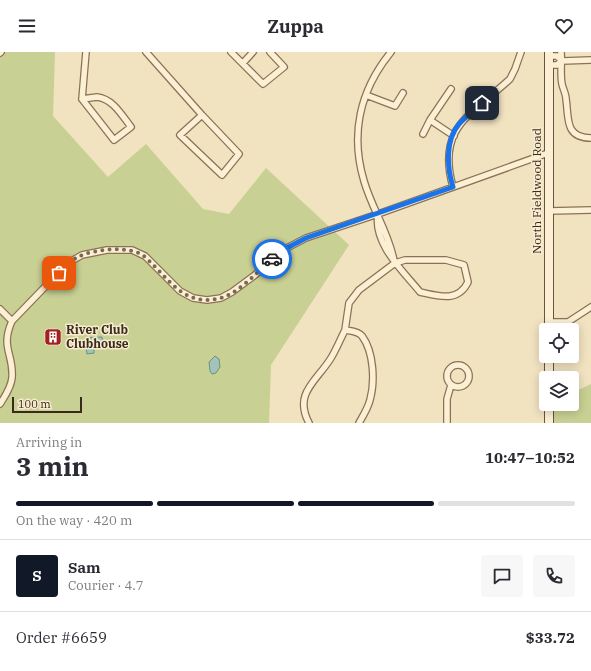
<!DOCTYPE html>
<meta charset="utf-8">
<style>
:root{--surface:#fff;--page:#f7f7f7;--text:#2b2b33;--muted:#7c7c81;--line:#e1e1e2;--accent:#111827}
body{margin:0;font-family:"IBM Plex Serif",serif;background:var(--page);color:var(--text);height:100vh;display:flex;flex-direction:column;font-size:15px;white-space:nowrap}
*{box-sizing:border-box;margin:0}
p{font-size:13px;color:var(--muted)}
.icon{flex:none;width:22px;height:22px;fill:none;stroke:currentColor;stroke-width:2;stroke-linecap:round;stroke-linejoin:round}
.map{position:relative;height:371px;overflow:hidden}
.details{display:flex;flex-direction:column;background:var(--surface);flex:1}
.details>*{flex:none}
.tools{position:absolute;left:539px;top:271px;display:grid;gap:8px}
.tools a{display:grid;place-items:center;width:40px;height:40px;border-radius:4px;background:var(--surface);box-shadow:0 2px 10px #0003;font-size:20px}
.scale{position:absolute;left:12px;bottom:10px;width:70px;box-sizing:border-box;padding-left:4px;border:2px solid #3a2a1c;border-top:0;font-size:11px;line-height:14px;white-space:nowrap;color:#3a2a1c;-webkit-text-stroke:3px #f8ecd0;paint-order:stroke}
.pin{position:absolute;display:grid;place-items:center;width:34px;height:34px;color:#fff;margin:-17px;border-radius:8px;box-shadow:0 2px 6px #0006}
.courier{position:absolute;display:grid;place-items:center;width:40px;height:40px;margin:-20px;border:3px solid #1a73e8;border-radius:50%;background:#fff;color:#222;box-shadow:0 1px 5px #0007}
.summary em{font-style:normal;font-weight:700}
.summary div{display:flex;flex-direction:column-reverse}
.summary{display:flex;align-items:center;justify-content:space-between;height:68px;padding:0 16px}
h1{font-size:26px;font-weight:700;line-height:30px}
.bar{display:grid;grid-template-columns:repeat(4,1fr);gap:6px 4px;align-content:center;height:48px;padding:0 16px}
.bar i{height:5px;border-radius:3px;background:var(--line)}
.bar .active{background:var(--accent)}
.bar p{grid-column:span 4}
.line{display:flex;align-items:center;gap:10px;padding:0 16px;border-top:1px solid var(--line)}
.line div{flex:1}
.round{display:grid;place-items:center;flex:none;width:42px;height:42px;border-radius:4px;background:var(--page)}
header{display:flex;justify-content:space-between;align-items:center;height:52px;padding:0 16px;background:var(--surface);font-size:18px;font-weight:700}
.map>svg:first-child{display:block}
.green{fill:#c9d093}
.water{fill:#a3c3b9;stroke:#699187}
.lines{fill:none;stroke-linecap:round;stroke-linejoin:round}
.street-casing{stroke:#8b7256;stroke-width:8}
.secondary-casing{stroke:#6d533a;stroke-width:10}
.street{stroke:#fbefd4;stroke-width:5.5}
.secondary{stroke:#fbefd4;stroke-width:8}
.done{stroke:#7a6a55;stroke-width:4;stroke-dasharray:0 7.2}
.route{stroke:#1a73e8;stroke-width:5}
.labels{text-anchor:middle;stroke-width:3;stroke-linejoin:round;paint-order:stroke}
.street-label{font-size:12px;fill:#3a2a1c;stroke:#f8ecd0}
.poi-label{font-size:12px;font-weight:bold;fill:#3a2a1c;stroke:#f8ecd0;text-anchor:start}
</style>
<header><svg class="icon" aria-label="menu" viewBox="0 0 24 24"><path d="M4 6h16M4 12h16M4 18h16"/></svg>Zuppa<svg class="icon" aria-label="heart" viewBox="0 0 24 24"><path d="M12 20l-8-8c-3-5 5-10 8-4 3-6 11-1 8 4z"/></svg></header>
<div class="map">
<svg width="591" height="371" viewBox="0 0 591 371">
<rect width="100%" height="100%" fill="#f1e2c0"/>
<path class="green" d="M0,0H55L53,64L108,125L146,92L203,157L229,162L266,116L349,193L271,313L269,371H0Z
M591,332V371H553V352H572V341Z"/>
<path class="water" d="M102,285L103,293L94,294V301L87,302L85,286Z
M215,304L219,307L220,315L216,321L212,322L210,319L209,310Z"/>
<g class="lines">
<defs>
<path id="street" d="M146,0L202,63
M231,0L263,32L284,15L270,0
M391,0C360,38 350,82 364,129C372,157 389,181 394,209
M561,0C562,10 560,22 562,32C563,37 566,42 566,47C569,65 564,86 591,86
M0,1L1,0
M549,4H557L562,9L591,8
M243,11L253,0
M549,13H557L562,9
M366,43L395,54L403,41
M97,45C113,47 121,62 131,75L114,88L82,47Z
M82,47L86,0
M202,63L239,102L222,123L180,83Z
M430,68L451,37
M423,82L430,68L454,84
M453,135C436,75 472,62 510,27L515,17L521,0
M549,159L591,158
M0,257L12,269
M549,270H568L591,255
M345,278L349,251L359,238L395,211L405,208H446L464,213L468,230C458,251 438,244 420,240C403,219 373,192 378,162
M447 324a11 11 0 1 1 22 0a11 11 0 1 1-22 0Z
M0,352C5,344 11,336 12,326C14,302 0,296 12,269L68,211L82,203L107,198H132L145,204L180,239L193,246L207,248L221,246L232,240L255,223L281,199L306,186L378,162L548,101
M309,371C293,341 317,329 331,306C336,298 340,288 345,278C350,279 358,279 362,284C374,300 375,330 370,348C368,356 363,364 359,371
M447,371V347L451,333"/>
<path id="secondary" d="M549,278V0
M549,326V304
M549,371V352"/>
</defs>
<use href="#street" class="street-casing"/>
<use href="#secondary" class="secondary-casing"/>
<use href="#street" class="street"/>
<use href="#secondary" class="secondary"/>
</g>
<g class="lines">
<path class="done" d="M59,221C65,214 71,208 80,204C95,197 132,193 145,205C168,225 183,256 221,246C240,240 257,220 272,207"/>
<path class="route" d="M272,207L281,199L306,186L453,135C447,116 445,88 459,72C466,64 475,58 482,51"/>
</g>
<defs>
<symbol id="building-square" viewBox="-11 -11 22 22"><rect x="-9" y="-9" width="18" height="18" rx="4" fill="#9f2223" stroke="#f8ecd0"/><path d="M-4-6H4V6H1V3H-1V6H-4ZM-2.5-4.3h1.7v1.8h-1.7ZM.8-4.3h1.7v1.8H.8ZM-2.5-1h1.7V.8h-1.7ZM.8-1h1.7V.8H.8Z" fill="#fff"/></symbol>
</defs>
<g fill-rule="evenodd">
<use href="#building-square" x="43" y="275" width="20" height="20"/>
</g>
<g class="labels">
<g class="street-label">
<text transform="translate(537 139) rotate(-90)" y="4">North Fieldwood Road</text>
</g>
<g class="poi-label">
<text x="66" y="282">River Club<tspan x="66" dy="14">Clubhouse</tspan></text>
</g>
</g>
</svg>
<div class="tools">
<a><svg class="icon" aria-label="locate" viewBox="0 0 24 24"><circle cx="12" cy="12" r="6"/><path d="M12 2v4M12 18v4M2 12h4M18 12h4"/></svg></a>
<a><svg class="icon" aria-label="layers" viewBox="0 0 24 24"><path d="M12 4l9 5-9 5-9-5zM3 14l9 5 9-5"/></svg></a>
</div>
<div class="scale">100 m</div>
<div class="pin" style="left:59px;top:221px;background:#ea580c"><svg class="icon" aria-label="bag" viewBox="0 0 24 24"><path d="M5 8h14l-1 12H6zM9 8a3 3 0 0 1 6 0"/></svg></div>
<div class="pin" style="left:482px;top:51px;background:#1f2937"><svg class="icon" aria-label="home" viewBox="0 0 24 24"><path d="M3 11l9-7 9 7M6 9v11h12V9"/></svg></div>
<div class="courier" style="left:272px;top:207px"><svg class="icon" aria-label="car" viewBox="0 0 24 24"><path d="M5 17H2v-5l4-1 3-4h7l3 4 3 1v5h-3M9 17h6M6 11h13"/><circle cx="7" cy="17" r="2"/><circle cx="17" cy="17" r="2"/></svg></div>
</div>
<section class="details">
<div class="summary"><div><h1>3 min</h1><p>Arriving in</p></div><em>10:47–10:52</em></div>
<div class="bar"><i class="active"></i><i class="active"></i><i class="active"></i><i></i><p>On the way · 420 m</p></div>
<div class="line" style="height:72px"><b class="round" style="background:var(--accent);color:#fff">S</b><div><b>Sam</b><p>Courier · 4.7</p></div><a class="round"><svg class="icon" aria-label="chat" viewBox="0 0 24 24"><path d="M4 5h16v11H9l-5 4z"/></svg></a><a class="round"><svg class="icon" aria-label="phone" viewBox="0 0 24 24"><path d="M5 4h4l2 5-3 2q2 4 5 5l2-3 5 2v4C11 20 4 13 5 4z"/></svg></a></div>
<div class="line" style="height:52px"><div>Order #6659</div><b>$33.72</b></div>
</section>
